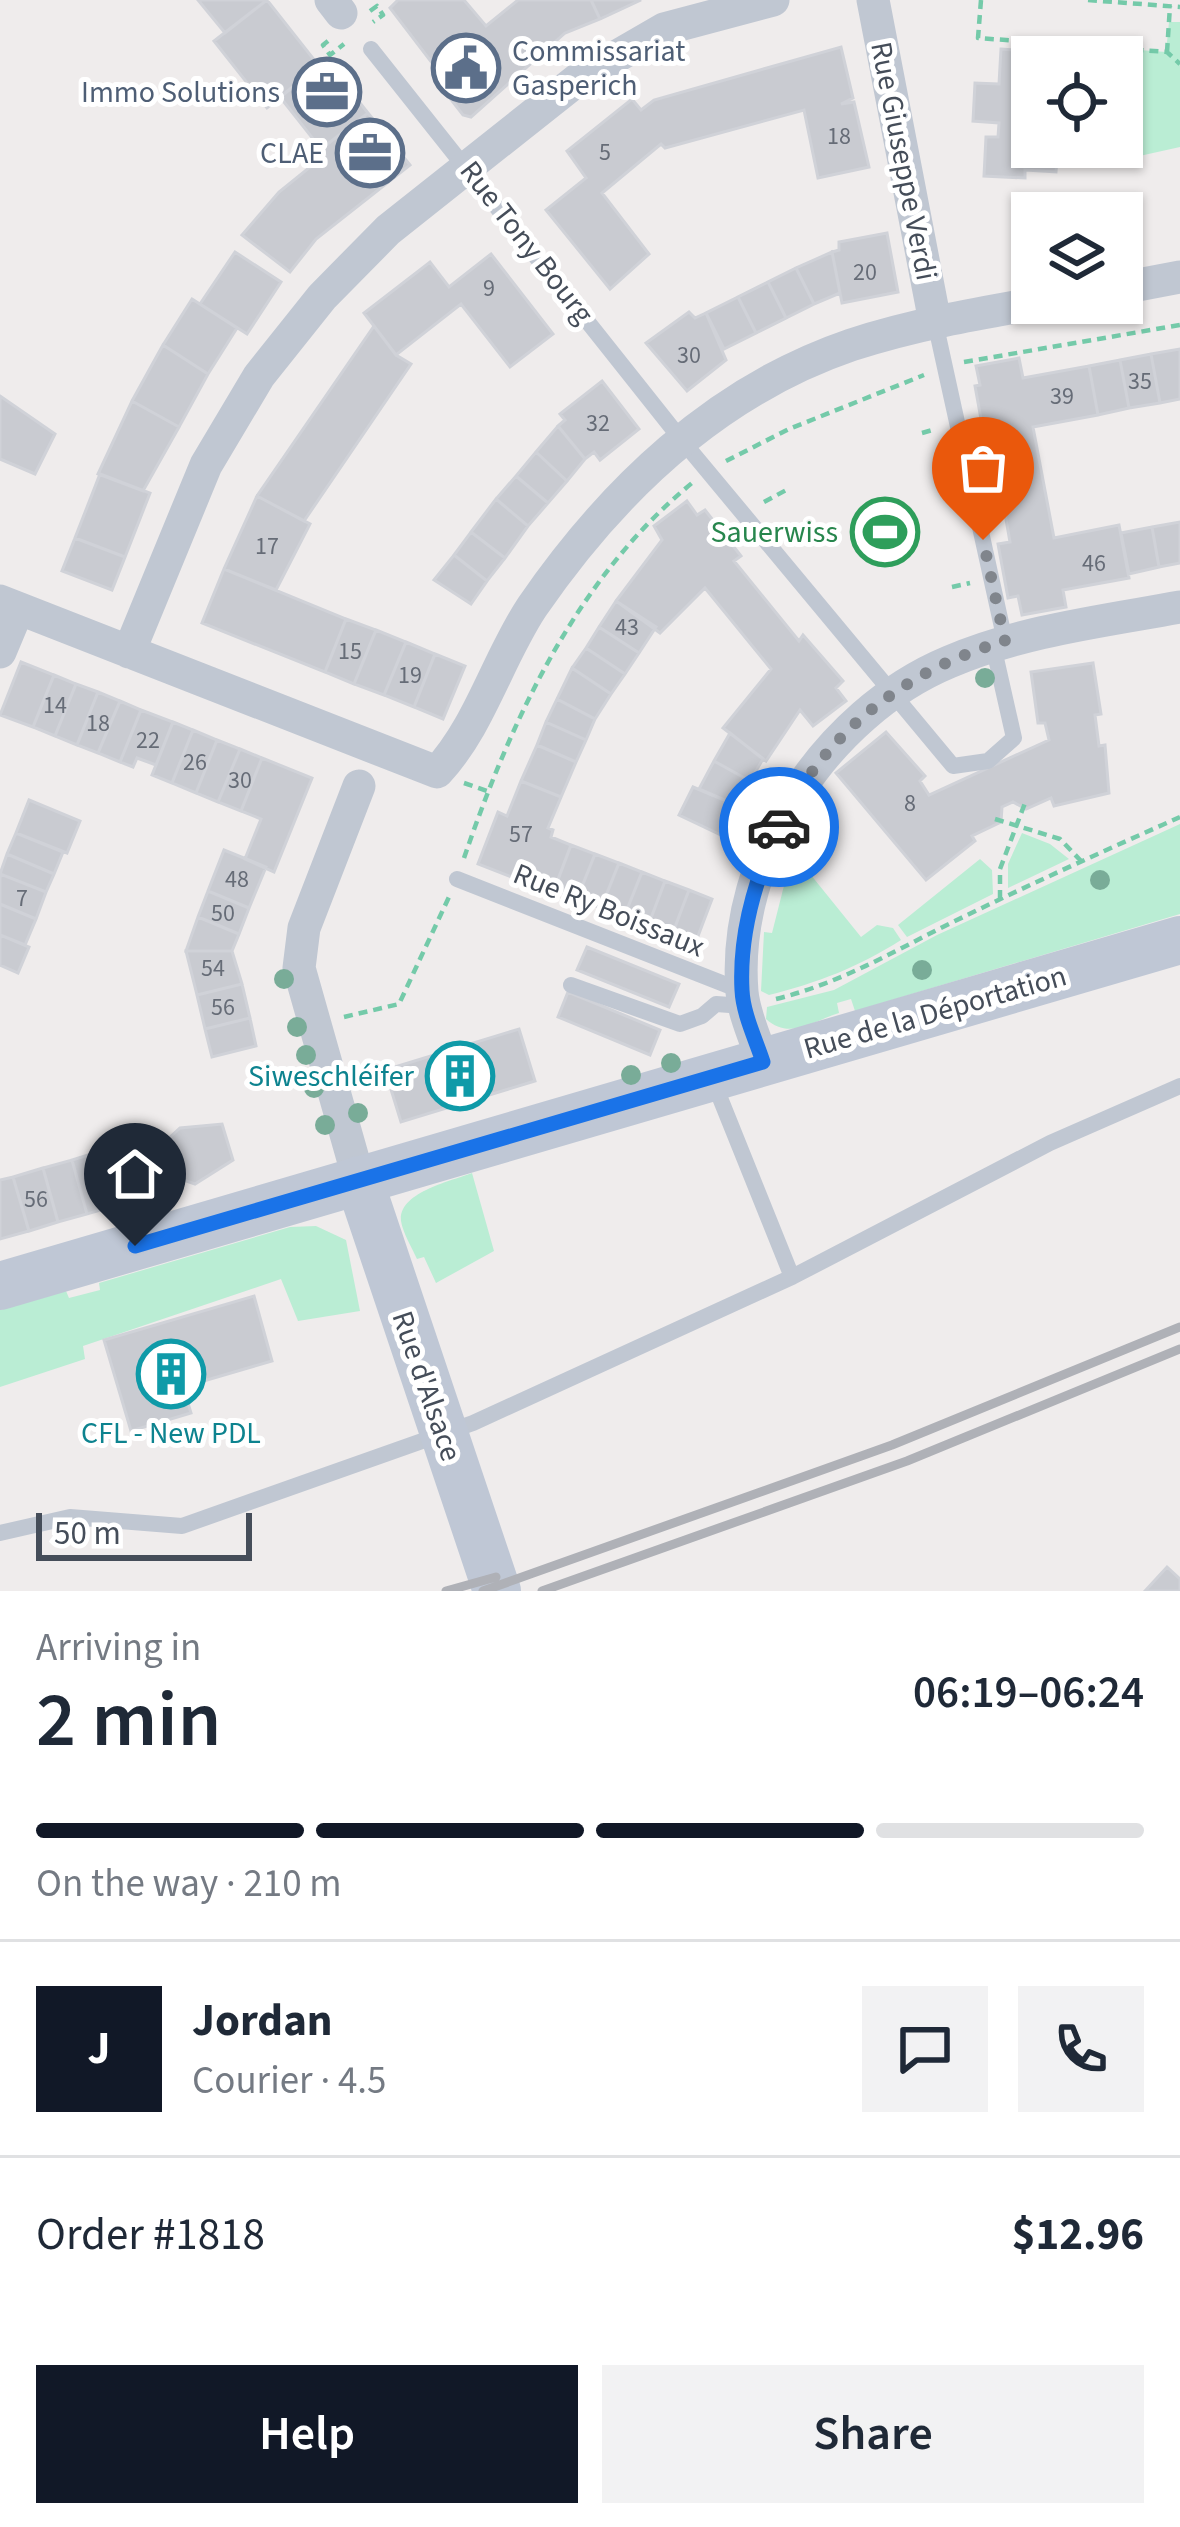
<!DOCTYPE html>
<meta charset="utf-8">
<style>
:root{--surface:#fff;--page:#f2f2f3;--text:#1f2937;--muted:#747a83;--line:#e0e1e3;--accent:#111827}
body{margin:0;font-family:"Source Sans 3",sans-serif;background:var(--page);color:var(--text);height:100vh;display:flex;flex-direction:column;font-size:45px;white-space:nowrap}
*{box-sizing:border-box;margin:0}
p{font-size:39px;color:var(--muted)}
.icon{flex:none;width:66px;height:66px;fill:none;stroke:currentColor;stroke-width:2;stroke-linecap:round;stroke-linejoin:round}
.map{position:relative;height:1591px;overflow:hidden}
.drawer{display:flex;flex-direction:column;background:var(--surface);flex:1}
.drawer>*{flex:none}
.fabs{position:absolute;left:1011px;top:36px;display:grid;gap:24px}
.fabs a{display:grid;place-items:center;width:132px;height:132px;border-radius:0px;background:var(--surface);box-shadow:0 3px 9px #0004;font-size:60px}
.scale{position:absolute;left:36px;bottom:30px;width:216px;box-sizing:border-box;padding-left:12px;border:6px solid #454d59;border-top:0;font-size:33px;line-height:42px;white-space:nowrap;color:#454d59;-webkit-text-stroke:9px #fff;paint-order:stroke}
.pin{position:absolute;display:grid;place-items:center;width:102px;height:102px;color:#fff;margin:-123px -51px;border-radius:50% 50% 50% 0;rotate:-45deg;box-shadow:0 0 12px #0007}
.pin .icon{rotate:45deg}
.courier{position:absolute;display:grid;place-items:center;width:120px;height:120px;margin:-60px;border:9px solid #1a73e8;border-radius:50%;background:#fff;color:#222;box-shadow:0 3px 15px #0007}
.summary em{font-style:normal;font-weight:600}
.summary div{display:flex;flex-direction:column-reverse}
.summary{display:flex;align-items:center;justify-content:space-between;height:204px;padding:0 36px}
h1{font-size:78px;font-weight:600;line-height:90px}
.bar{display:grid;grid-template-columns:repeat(4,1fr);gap:18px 12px;align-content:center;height:144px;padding:0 36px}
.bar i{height:15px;border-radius:9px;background:var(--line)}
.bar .on{background:var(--accent)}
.bar p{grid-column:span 4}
.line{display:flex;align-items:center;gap:30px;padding:0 36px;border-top:3px solid var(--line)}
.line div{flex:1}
.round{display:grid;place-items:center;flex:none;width:126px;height:126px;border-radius:0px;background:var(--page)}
.primary-button{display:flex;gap:24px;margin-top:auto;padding:24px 36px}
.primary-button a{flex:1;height:138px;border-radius:0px;background:var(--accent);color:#fff;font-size:48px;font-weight:600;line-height:138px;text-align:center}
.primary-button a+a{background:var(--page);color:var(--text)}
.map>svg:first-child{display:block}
.green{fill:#baedd4}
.building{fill:#c9cbd1;stroke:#d0d2d8;stroke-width:3}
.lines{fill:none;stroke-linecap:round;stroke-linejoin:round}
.path{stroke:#74caa9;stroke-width:4.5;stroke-dasharray:9 6;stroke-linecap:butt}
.lane{stroke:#c0c7d2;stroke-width:16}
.street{stroke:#c0c7d2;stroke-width:33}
.secondary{stroke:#bfc7d5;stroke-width:48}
.rail{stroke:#afb1b7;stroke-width:9}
.tree{fill:#79ac98}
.done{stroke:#80858c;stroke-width:12;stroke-dasharray:0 21.6}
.route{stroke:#1a73e8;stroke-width:15}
.labels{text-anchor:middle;stroke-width:10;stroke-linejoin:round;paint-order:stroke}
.number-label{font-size:24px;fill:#666c77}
.service-label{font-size:30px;fill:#4e5e75;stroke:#fff;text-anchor:end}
.street-label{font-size:30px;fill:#454d59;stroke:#fff}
.leisure-label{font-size:30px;fill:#27864d;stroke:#fff;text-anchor:end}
.culture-label{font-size:30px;fill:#0d838f;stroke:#fff;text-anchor:end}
</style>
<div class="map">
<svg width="1180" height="1591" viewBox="0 0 1180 1591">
<rect width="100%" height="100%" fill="#efecec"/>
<path class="green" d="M1169,22H1180V147L1135,157V149L1081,148L1122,147V57H1085L1086,46L1166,52Z
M1180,824V914L855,1011L851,999L837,1003L839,1013C815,1020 790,1041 766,1019L767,1007L834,990L937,935Z
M1022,833L1050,844L1069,859L1008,888V864Z
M793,835L809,840L798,859L861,937L877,925L893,928L901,940C859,967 817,983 769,995L761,991L764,932L772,933L791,858L785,855Z
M980,859L992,870L993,894L907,937L898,925Z
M472,1173L494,1251L436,1283L424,1257L417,1259C412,1248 403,1233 401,1221C398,1192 452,1181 472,1173Z
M316,1226L346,1240L360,1311L298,1321L281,1279L83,1346L85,1359L0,1387V1310L66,1291L69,1298L100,1290L99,1283L290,1227Z"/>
<path class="building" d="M198,0H267L225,33Z
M267,0L319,66L267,108L214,41Z
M398,0H464L486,26L518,0H591L600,19L565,33L471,117L463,115L435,79L436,68L390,8Z
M591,0H641L600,19Z
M841,47L853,98L841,104L854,102L869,167L818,178L804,110L665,148L661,144L602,193L649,254L610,289L546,210L586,178L567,151L632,99L641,110L654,100Z
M1001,49L1076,54L1032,57V147H1058L1056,172L1025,170V178L984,176L986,137H998L999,123L973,121L975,83L999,84Z
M326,60L368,113L321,149L280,97Z
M368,113L410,165L316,239L290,272L242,235L279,192L325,155L321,149Z
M887,233L898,292L842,303L832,252L839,250V242Z
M235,252L281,282L247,334L200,304Z
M832,252L840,293L814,304L796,268Z
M491,254L553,334L510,367L461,304L396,355L364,313L430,262L449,287Z
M796,268L814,304L786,318L768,282Z
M768,282L786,318L756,333L738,297Z
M738,297L756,333L724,349L706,313Z
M192,299L237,328L208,374L163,345Z
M689,312L695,318L706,313L726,360L687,391L646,343Z
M374,326L396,355L411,364L304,521L257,496Z
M163,345L208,374L179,427L132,401Z
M1180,349V399L1160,403L1151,354Z
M1151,354L1160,403L1129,408L1120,360Z
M1019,358L1023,378L1089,366L1098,415L1033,427L1054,538L1119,525L1129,578L1063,590L1066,607L1022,615L1018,596L1008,598L998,544L1010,542L992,440L985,441L975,386L980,385L976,366Z
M1120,360L1129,408L1098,415L1089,366Z
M602,381L639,429L600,460L594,452L585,459L558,426L565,420L560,414Z
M0,396L55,434L35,474L0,459Z
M132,401L179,427L143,491L98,474Z
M558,426L585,459L567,481L536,452Z
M536,452L567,481L548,503L516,476Z
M100,474L150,493L125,557L75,538Z
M516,476L548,503L528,526L496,499Z
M257,496L310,524L276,590L224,569Z
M496,499L528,526L505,558L471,532Z
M687,501L697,515L705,510L741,556L734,561L799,641L803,635L843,681L836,688L846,701L813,726L800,710L766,761L723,728L771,669L705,588L660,633L616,601L662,540L654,526Z
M1180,522V563L1159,567L1152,527Z
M1152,527L1159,567L1129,574L1121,533Z
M471,532L505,558L487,581L454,555Z
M75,538L125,557L112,590L62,571Z
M454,555L487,581L471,604L434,580Z
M224,569L346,619L325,672L202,623Z
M616,601L656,627L639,653L599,627Z
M346,619L376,630L354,684L325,672Z
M599,627L639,653L625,674L586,648Z
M376,630L406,642L384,695L354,684Z
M406,642L435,654L414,707L384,695Z
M586,648L625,674L611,694L572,668Z
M435,654L465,666L443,719L414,707Z
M21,662L54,675L33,727L0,715Z
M1093,663L1101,714L1095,715L1099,746L1105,745L1109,793L1054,806L1051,798L1026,809L1013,802L1002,807L1001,822L972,836L975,841L926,880L836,773L886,732L925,776L920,781L929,795L1049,740L1045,723H1038L1031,672Z
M572,668L611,694L595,719L557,699Z
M54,675L76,684L55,736L33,727Z
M76,684L98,692L77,745L55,736Z
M98,692L120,701L98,753L77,745Z
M557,699L595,719L586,740L546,722Z
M120,701L141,710L120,762L98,753Z
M141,710L173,722L156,765L137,758L133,767L120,762Z
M173,722L193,730L172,783L152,775Z
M546,722L586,740L576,762L537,745Z
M193,730L217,740L196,793L172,783Z
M730,733L763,759L750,781L714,761Z
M217,740L240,749L218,802L196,793Z
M537,745L576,762L561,797L521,781Z
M240,749L262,758L241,811L218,802Z
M262,758L312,778L274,872L245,859L261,819L241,811Z
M714,761L750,781L736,805L699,789Z
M521,781L561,797L548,828L553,830L551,837L571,845L553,893L478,864L498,812L507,816Z
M693,787L736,805L721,835L679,815Z
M29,800L80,821L67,853L16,833Z
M16,833L63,852L54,874L7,854Z
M571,845L595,854L577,899L554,890Z
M224,850L266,867L249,908L208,891Z
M7,854L54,874L46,892L0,874Z
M595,854L619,863L601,908L577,899Z
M619,863L642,872L624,917L601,908Z
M642,872L665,881L648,926L624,917Z
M0,874L46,892L36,919L0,904Z
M665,881L689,890L672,935L648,926Z
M689,890L712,899L695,944L672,935Z
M208,891L249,908L239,934L198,917Z
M0,904L36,919L25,945L0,935Z
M198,917L239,934L232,951H186Z
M0,935L29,947L18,973L0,965Z
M587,947L679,984L669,1007L577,970Z
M186,951H232L242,984L197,995Z
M242,984L250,1018L205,1029L197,995Z
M568,992L660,1030L650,1055L558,1017Z
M250,1018L256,1046L212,1057L205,1029Z
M519,1029L535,1081L401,1122L385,1070Z
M222,1124L233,1160L195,1184L178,1178L166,1183L169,1190L146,1197L132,1149L169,1138L180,1128Z
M130,1142L146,1197L87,1214L72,1160Z
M72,1160L87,1214L58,1222L43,1168Z
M43,1168L58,1222L29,1231L13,1177Z
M13,1177L29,1231L0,1239V1180Z
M254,1296L272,1361L183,1387L191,1413L131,1431L104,1340Z
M1167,1567L1180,1579V1591H1145Z"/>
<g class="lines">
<path class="path" d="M981,0L978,38L1167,52L1180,64
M1088,0L1180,7
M370,11L377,6L383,15L373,22
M328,41L323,45L330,55L344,44
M1167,52L1170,6
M964,362L1180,325
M922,433L936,429
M726,461L789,429L924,375
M764,502L790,488
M952,587L970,583
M464,783L487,791
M995,819L1060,839L1081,861
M464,858C511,721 576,578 692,483
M1000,899V869L1025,803
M776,999C841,983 894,951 953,922C1028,885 1104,851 1180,817
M344,1017L399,1004L449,897"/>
<path class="lane" d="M371,49L680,438L953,766L988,761L1014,738L993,645
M935,322L1005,641
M457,879L742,991
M571,985L680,1024L702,1016L716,1004L744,1006
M714,1083L792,1277
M0,1533L70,1517L182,1526L473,1423L792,1277L1050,1143L1180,1086"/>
<path class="street" d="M331,0L341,13
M873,0L935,322
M1122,288L1180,277
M0,601L437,772C480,726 497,660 532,607C611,492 716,391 851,345C912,325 975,314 1038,303
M0,652L18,609
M129,652L206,465L259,376L322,297L388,230L581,77L664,29L773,0
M359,786L304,928L299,968L359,1180
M763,1062C756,1040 744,1015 742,992C731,856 827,713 949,662C1021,631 1103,621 1180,607"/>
<path class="secondary" d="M359,1180L497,1591
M0,1286L1180,940"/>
<path class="rail" d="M446,1591L496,1577
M483,1591L892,1445L1180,1327
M542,1591L907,1461L1180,1349"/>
</g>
<g class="tree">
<circle cx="985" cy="678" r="10"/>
<circle cx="1100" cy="880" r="10"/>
<circle cx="922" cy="970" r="10"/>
<circle cx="284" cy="979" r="10"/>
<circle cx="297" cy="1027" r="10"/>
<circle cx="306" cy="1055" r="10"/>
<circle cx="671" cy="1063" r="10"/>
<circle cx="631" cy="1075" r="10"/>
<circle cx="314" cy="1088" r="10"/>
<circle cx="358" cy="1113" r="10"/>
<circle cx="325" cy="1125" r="10"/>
</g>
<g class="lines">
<path class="done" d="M779,827C824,733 905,670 1005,641L983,540"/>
<path class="route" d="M135,1246L763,1062C756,1040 743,1014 742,990C739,934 756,877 779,827"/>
</g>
<defs>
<symbol id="civic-ring" viewBox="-11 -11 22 22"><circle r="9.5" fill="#fff" stroke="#5c6f8a" stroke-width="1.5"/><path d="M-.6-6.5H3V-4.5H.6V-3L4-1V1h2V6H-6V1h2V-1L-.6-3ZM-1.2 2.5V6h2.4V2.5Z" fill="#5c6f8a"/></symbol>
<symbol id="office-ring" viewBox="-11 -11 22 22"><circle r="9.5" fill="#fff" stroke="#5c6f8a" stroke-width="1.5"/><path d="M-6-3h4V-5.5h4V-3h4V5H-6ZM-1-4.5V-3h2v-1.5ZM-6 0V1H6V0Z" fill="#5c6f8a"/></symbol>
<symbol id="stadium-ring" viewBox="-11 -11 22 22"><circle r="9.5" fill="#fff" stroke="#2e9e5b" stroke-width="1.5"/><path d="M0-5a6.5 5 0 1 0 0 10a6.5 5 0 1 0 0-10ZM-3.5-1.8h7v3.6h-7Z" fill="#2e9e5b"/></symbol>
<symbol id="building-ring" viewBox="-11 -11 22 22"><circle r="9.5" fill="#fff" stroke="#0f9aa8" stroke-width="1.5"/><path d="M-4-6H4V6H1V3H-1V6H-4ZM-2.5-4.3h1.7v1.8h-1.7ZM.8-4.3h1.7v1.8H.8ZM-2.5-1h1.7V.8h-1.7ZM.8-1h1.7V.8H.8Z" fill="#0f9aa8"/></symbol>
</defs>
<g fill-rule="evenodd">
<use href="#civic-ring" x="428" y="30" width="76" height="76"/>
<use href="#office-ring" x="289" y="54" width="76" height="76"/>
<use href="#office-ring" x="332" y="115" width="76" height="76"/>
<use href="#stadium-ring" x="847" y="494" width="76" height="76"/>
<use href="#building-ring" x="422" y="1038" width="76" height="76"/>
<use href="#building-ring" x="133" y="1336" width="76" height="76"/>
</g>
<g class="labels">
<g class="number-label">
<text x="839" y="144">18</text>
<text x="605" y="160">5</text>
<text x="865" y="280">20</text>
<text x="489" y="296">9</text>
<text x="689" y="363">30</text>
<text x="1140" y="389">35</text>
<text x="1062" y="404">39</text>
<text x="598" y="431">32</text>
<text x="267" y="554">17</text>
<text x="1094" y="571">46</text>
<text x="627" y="635">43</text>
<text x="350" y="659">15</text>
<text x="410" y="683">19</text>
<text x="55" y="713">14</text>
<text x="98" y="731">18</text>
<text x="148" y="748">22</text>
<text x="195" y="770">26</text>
<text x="240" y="788">30</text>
<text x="910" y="811">8</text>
<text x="521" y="842">57</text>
<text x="237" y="887">48</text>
<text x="22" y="906">7</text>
<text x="223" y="921">50</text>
<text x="213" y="976">54</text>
<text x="223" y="1015">56</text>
<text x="36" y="1207">56</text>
</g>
<g class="service-label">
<text x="512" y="61" text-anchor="start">Commissariat<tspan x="512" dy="34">Gasperich</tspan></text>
<text x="280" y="102">Immo Solutions</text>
<text x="324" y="163">CLAE</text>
</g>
<g class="street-label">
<text transform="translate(904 161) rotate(79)" y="10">Rue Giuseppe Verdi</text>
<text transform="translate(527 242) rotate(52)" y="10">Rue Tony Bourg</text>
<text transform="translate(609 910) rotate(22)" y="10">Rue Ry Boissaux</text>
<text transform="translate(935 1012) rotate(-16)" y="10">Rue de la Déportation</text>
<text transform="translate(427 1386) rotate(71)" y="10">Rue d'Alsace</text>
</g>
<g class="leisure-label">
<text x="838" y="542">Sauerwiss</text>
</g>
<g class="culture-label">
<text x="414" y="1086">Siweschléifer</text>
<text x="171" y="1443" text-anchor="middle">CFL - New PDL</text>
</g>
</g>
</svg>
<div class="fabs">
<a><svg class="icon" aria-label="locate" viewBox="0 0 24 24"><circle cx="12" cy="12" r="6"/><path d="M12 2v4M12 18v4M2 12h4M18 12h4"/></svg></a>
<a><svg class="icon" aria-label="layers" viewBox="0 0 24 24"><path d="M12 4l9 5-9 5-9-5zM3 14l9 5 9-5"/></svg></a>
</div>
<div class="scale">50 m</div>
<div class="pin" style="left:983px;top:540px;background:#ea580c"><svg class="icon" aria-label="bag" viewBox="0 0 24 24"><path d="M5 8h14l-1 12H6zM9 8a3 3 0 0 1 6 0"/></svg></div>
<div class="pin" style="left:135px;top:1246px;background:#1f2937"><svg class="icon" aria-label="home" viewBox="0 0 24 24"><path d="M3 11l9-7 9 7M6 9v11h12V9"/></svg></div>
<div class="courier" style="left:779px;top:827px"><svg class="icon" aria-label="car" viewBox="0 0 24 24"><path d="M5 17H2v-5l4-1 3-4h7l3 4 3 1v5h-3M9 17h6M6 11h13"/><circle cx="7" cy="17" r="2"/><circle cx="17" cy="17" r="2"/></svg></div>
</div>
<section class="drawer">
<div class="summary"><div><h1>2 min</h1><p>Arriving in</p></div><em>06:19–06:24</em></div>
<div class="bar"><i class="on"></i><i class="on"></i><i class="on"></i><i></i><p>On the way · 210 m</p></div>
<div class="line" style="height:216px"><b class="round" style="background:var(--accent);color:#fff">J</b><div><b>Jordan</b><p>Courier · 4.5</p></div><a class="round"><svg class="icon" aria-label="chat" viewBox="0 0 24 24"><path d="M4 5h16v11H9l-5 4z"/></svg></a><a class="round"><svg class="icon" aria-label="phone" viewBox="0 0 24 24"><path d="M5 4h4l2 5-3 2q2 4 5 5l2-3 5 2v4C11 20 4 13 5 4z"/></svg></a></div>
<div class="line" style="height:156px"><div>Order #1818</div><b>$12.96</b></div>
<div class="primary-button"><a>Help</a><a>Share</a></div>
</section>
